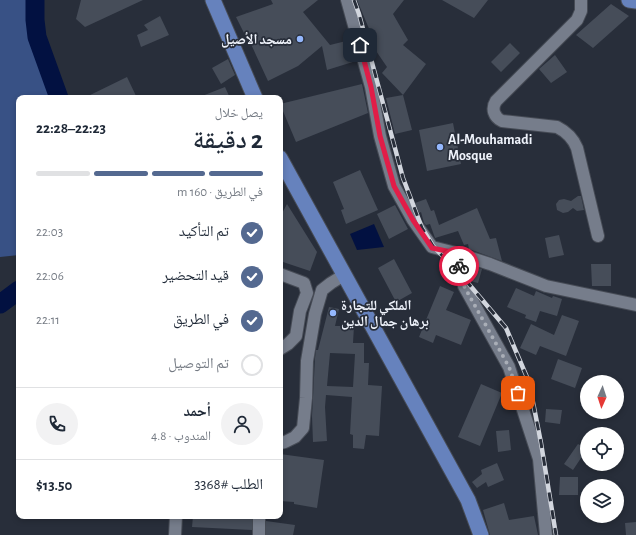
<!DOCTYPE html>
<html lang="ar">
<meta charset="utf-8">
<style>
:root{--surface:#fff;--page:#f2f2f3;--text:#1f2937;--muted:#747a83;--line:#e0e1e3;--accent:#546990}
body{margin:0;font-family:"Alegreya Sans","Noto Naskh Arabic",sans-serif;background:var(--page);color:var(--text);direction:rtl;height:100vh;display:flex;flex-direction:column;font-size:15px;white-space:nowrap}
*{box-sizing:border-box;margin:0}
p{font-size:13px;color:var(--muted)}
.icon{flex:none;width:22px;height:22px;fill:none;stroke:currentColor;stroke-width:2;stroke-linecap:round;stroke-linejoin:round}
.map{position:relative;flex:1;overflow:hidden;direction:ltr}
.sheet{position:absolute;left:16px;top:95px;width:267px;height:424px;display:flex;flex-direction:column;background:var(--surface);border-radius:8px;box-shadow:0 2px 6px #0003;direction:rtl}
.sheet>*{flex:none}
.needle{width:26px;rotate:183deg}
.controls{position:absolute;left:580px;top:375px;display:grid;gap:8px}
.controls a{display:grid;place-items:center;width:44px;height:44px;border-radius:50%;background:var(--surface);box-shadow:0 2px 6px #0003;font-size:20px}
.pin{position:absolute;display:grid;place-items:center;width:34px;height:34px;color:#fff;margin:-17px;border-radius:8px;box-shadow:0 2px 6px #0006}
.courier{position:absolute;display:grid;place-items:center;width:40px;height:40px;margin:-20px;border:3px solid #e11d48;border-radius:50%;background:#fff;color:#222;box-shadow:0 1px 5px #0007}
.overview em{font-style:normal;font-weight:600}
.overview div{display:flex;flex-direction:column-reverse}
.overview{display:flex;align-items:center;justify-content:space-between;height:68px;padding:0 20px}
h1{font-size:26px;font-weight:600;line-height:30px}
.bar{display:grid;grid-template-columns:repeat(4,1fr);gap:6px 4px;align-content:center;height:48px;padding:0 20px}
.bar i{height:5px;border-radius:3px;background:var(--line)}
.bar .selected{background:var(--accent)}
.bar p{grid-column:span 4}
.line{display:flex;align-items:center;gap:10px;padding:0 20px;border-top:1px solid var(--line)}
.line div{flex:1}
.round{display:grid;place-items:center;flex:none;width:42px;height:42px;border-radius:21px;background:var(--page)}
ol{padding:0 20px;list-style:none}
li{display:flex;align-items:center;gap:12px;height:44px}
li p{margin-inline-start:auto}
li .icon{padding:4px;border-radius:50%;background:var(--accent);color:#fff;stroke-width:4}
li:last-child{color:var(--muted)}
li i{width:22px;height:22px;border:2px solid var(--line);border-radius:50%}
.map>svg:first-child{display:block}
.green{fill:#385185}
.water{fill:#021141}
.lines{fill:none;stroke-linecap:round;stroke-linejoin:round}
.river{stroke:#021141;stroke-width:19}
.building{fill:#464d59;fill-rule:evenodd}
.minor-casing{stroke:#464b55;stroke-width:14}
.major-casing{stroke:#464b55;stroke-width:17}
.minor{stroke:#767d8b;stroke-width:12}
.major{stroke:#6682bd;stroke-width:15}
.rail-casing{stroke:#d2d6de;stroke-width:4.5}
.rail{stroke:#282e3a;stroke-width:3;stroke-dasharray:9;stroke-linecap:butt}
.done{stroke:#a9aeb7;stroke-width:4;stroke-dasharray:0 7.2}
.route{stroke:#e11d48;stroke-width:5}
.poi-dot{fill:#94b7fd;stroke:#282e3a;stroke-width:1.5}
.labels{text-anchor:middle;stroke-width:3.5;stroke-linejoin:round;paint-order:stroke}
.poi-label{font-size:14px;font-weight:bold;fill:#eff3fb;stroke:#282e3a;text-anchor:start}
</style>
<div class="map">
<svg width="636" height="535" viewBox="0 0 636 535">
<rect width="100%" height="100%" fill="#282e3a"/>
<path class="green" d="M0,0H35L37,37L58,98H19V255L0,257Z"/>
<path class="water" d="M374,224L384,247L357,250L350,234Z"/>
<g class="lines">
<path class="river" d="M35,0V20L37,37L59,98
M0,304L19,290"/>
</g>
<path class="building" d="M81,0H143L85,27L76,19Z
M271,0H318L303,12L330,45L350,40L356,61L327,70L322,46L298,66L268,81L250,42L249,43L236,17L273,4Z
M357,0H404L393,14L408,40L403,45L426,64L403,95L382,73L387,67L372,45L375,43Z
M442,0H488L474,18Z
M611,4L629,16L593,48L576,35Z
M160,16L169,35L141,47L137,35L148,30L144,25Z
M510,43L520,53L501,72L491,62Z
M555,55L567,72L551,83L539,69Z
M228,59L235,75L221,84L212,68Z
M127,77L137,98H84Z
M362,84L368,113L296,142L280,104Z
M225,87L230,98H197Z
M403,95L412,130L395,134L386,98Z
M453,123L461,164L427,171L419,130Z
M360,170L378,210L346,224L341,210L344,209L333,182Z
M578,196H581L584,210L577,211L573,208L568,212L563,213L557,210L556,204L559,200L564,199L571,201Z
M426,199L431,211L434,210L439,225L477,208L490,239L496,238L502,261L469,249L468,244L464,245L458,231L435,238L430,224L426,225L424,223L421,212L419,213L415,203Z
M287,204L317,252L310,271L280,261V217Z
M395,205L408,229L389,239L377,214Z
M559,235L564,255L549,258L545,238Z
M394,259L412,293L396,302L378,268Z
M591,264H611V286H592Z
M469,265L482,269L478,283L470,281L468,270Z
M440,286L454,292L446,310L471,320L461,345L436,335L433,343L419,337Z
M516,288L534,296L536,291L552,298L553,296L562,299L557,316L540,311L536,322L525,318L526,315L507,307Z
M329,307L339,309L335,326H354L353,343H364V363H369L368,385L382,386L379,436L366,435L364,449L353,448V435L350,434L352,397L326,395L325,407L327,441L313,442L312,416L315,358L316,350H318ZM330,353L355,354L353,387L327,386Z
M562,315L579,321L566,356L540,346L536,355L520,348L531,324L554,335Z
M558,359L582,368L575,388L551,379Z
M481,384L502,393L480,446L458,437Z
M546,409L562,410L560,424L545,422Z
M509,430L511,450L498,452L496,431Z
M578,444L587,449L573,470L564,464Z
M280,454L324,460L317,508L294,504V502L280,501Z
M497,463L504,480L488,487L486,482L477,488L472,482L482,474L481,470Z
M560,477H578V495H559Z
M504,503L509,520L534,516L538,535H490L483,510Z
M193,516H252V530L192,527Z
M266,521L295,525L293,535H266Z
M636,522V535H626L625,523Z"/>
<g class="lines">
<defs>
<path id="minor" d="M347,0L371,87L380,136L394,186L413,220L432,247L456,253L464,286L509,367L539,459L546,535
M581,0V11L577,20L496,101C491,109 494,117 502,121L557,127C567,132 573,138 577,148L598,236
M456,253L490,264L546,286L636,305
M280,274L304,283L307,293L300,311L296,336L288,344L280,349
M280,443L285,442L295,437L303,428L306,398L307,361L315,314L322,290L331,283L344,275
M259,516V535
M175,535L176,516"/>
<path id="major" d="M213,0L255,98
M629,0L636,1
M280,158L468,500L481,535"/>
</defs>
<use href="#minor" class="minor-casing"/>
<use href="#major" class="major-casing"/>
<use href="#minor" class="minor"/>
<use href="#major" class="major"/>
<defs>
<path id="rail" d="M354,0L359,14L403,178L422,228L433,246L462,276L506,328L529,382L541,443L556,535"/>
</defs>
<use href="#rail" class="rail-casing"/>
<use href="#rail" class="rail"/>
</g>
<g class="lines">
<path class="done" d="M459,266L464,286L509,367L518,393"/>
<path class="route" d="M360,45L371,87L380,136L394,186L413,220L432,248L456,253L459,266"/>
</g>
<g class="poi-dot">
<circle cx="300" cy="39" r="4"/>
<circle cx="440" cy="147" r="4"/>
<circle cx="333" cy="313" r="4"/>
</g>
<g class="labels">
<g class="poi-label">
<text x="292" y="44" text-anchor="end">مسجد الأصيل</text>
<text x="448" y="144">Al-Mouhamadi<tspan x="448" dy="16">Mosque</tspan></text>
<text x="341" y="310">الملكي للتجارة<tspan x="341" dy="16">برهان جمال الدين</tspan></text>
</g>
</g>
</svg>
<div class="controls">
<a><svg class="needle" viewBox="-14 -14 28 28"><path d="M0-13l5 13h-10z" fill="#e53935"/><path d="M0 13l5-13h-10z" fill="#747a83"/></svg></a>
<a><svg class="icon" aria-label="locate" viewBox="0 0 24 24"><circle cx="12" cy="12" r="6"/><path d="M12 2v4M12 18v4M2 12h4M18 12h4"/></svg></a>
<a><svg class="icon" aria-label="layers" viewBox="0 0 24 24"><path d="M12 4l9 5-9 5-9-5zM3 14l9 5 9-5"/></svg></a>
</div>
<div class="pin" style="left:518px;top:393px;background:#ea580c"><svg class="icon" aria-label="bag" viewBox="0 0 24 24"><path d="M5 8h14l-1 12H6zM9 8a3 3 0 0 1 6 0"/></svg></div>
<div class="pin" style="left:360px;top:45px;background:#1f2937"><svg class="icon" aria-label="home" viewBox="0 0 24 24"><path d="M3 11l9-7 9 7M6 9v11h12V9"/></svg></div>
<div class="courier" style="left:459px;top:266px"><svg class="icon" aria-label="bike" viewBox="0 0 24 24"><circle cx="6" cy="16" r="4"/><circle cx="18" cy="16" r="4"/><path d="M6 16l4-8h5l3 8M10 8l3 8H6M13 5h3"/></svg></div>
<section class="sheet">
<div class="overview"><div><h1>2 دقيقة</h1><p>يصل خلال</p></div><em>22:23–22:28</em></div>
<div class="bar"><i class="selected"></i><i class="selected"></i><i class="selected"></i><i></i><p>في الطريق · 160 m</p></div>
<ol>
<li><svg class="icon" aria-label="check" viewBox="0 0 24 24"><path d="M5 12l5 5 9-10"/></svg>تم التأكيد<p>22:03</p></li>
<li><svg class="icon" aria-label="check" viewBox="0 0 24 24"><path d="M5 12l5 5 9-10"/></svg>قيد التحضير<p>22:06</p></li>
<li><svg class="icon" aria-label="check" viewBox="0 0 24 24"><path d="M5 12l5 5 9-10"/></svg>في الطريق<p>22:11</p></li>
<li><i></i>تم التوصيل</li>
</ol>
<div class="line" style="height:72px"><a class="round"><svg class="icon" aria-label="person" viewBox="0 0 24 24"><circle cx="12" cy="8" r="4"/><path d="M4 21q1-7 8-7t8 7"/></svg></a><div><b>أحمد</b><p>المندوب · 4.8</p></div><a class="round"><svg class="icon" aria-label="phone" viewBox="0 0 24 24"><path d="M5 4h4l2 5-3 2q2 4 5 5l2-3 5 2v4C11 20 4 13 5 4z"/></svg></a></div>
<div class="line" style="height:52px"><div>الطلب #3368</div><b>$13.50</b></div>
</section>
</div>
